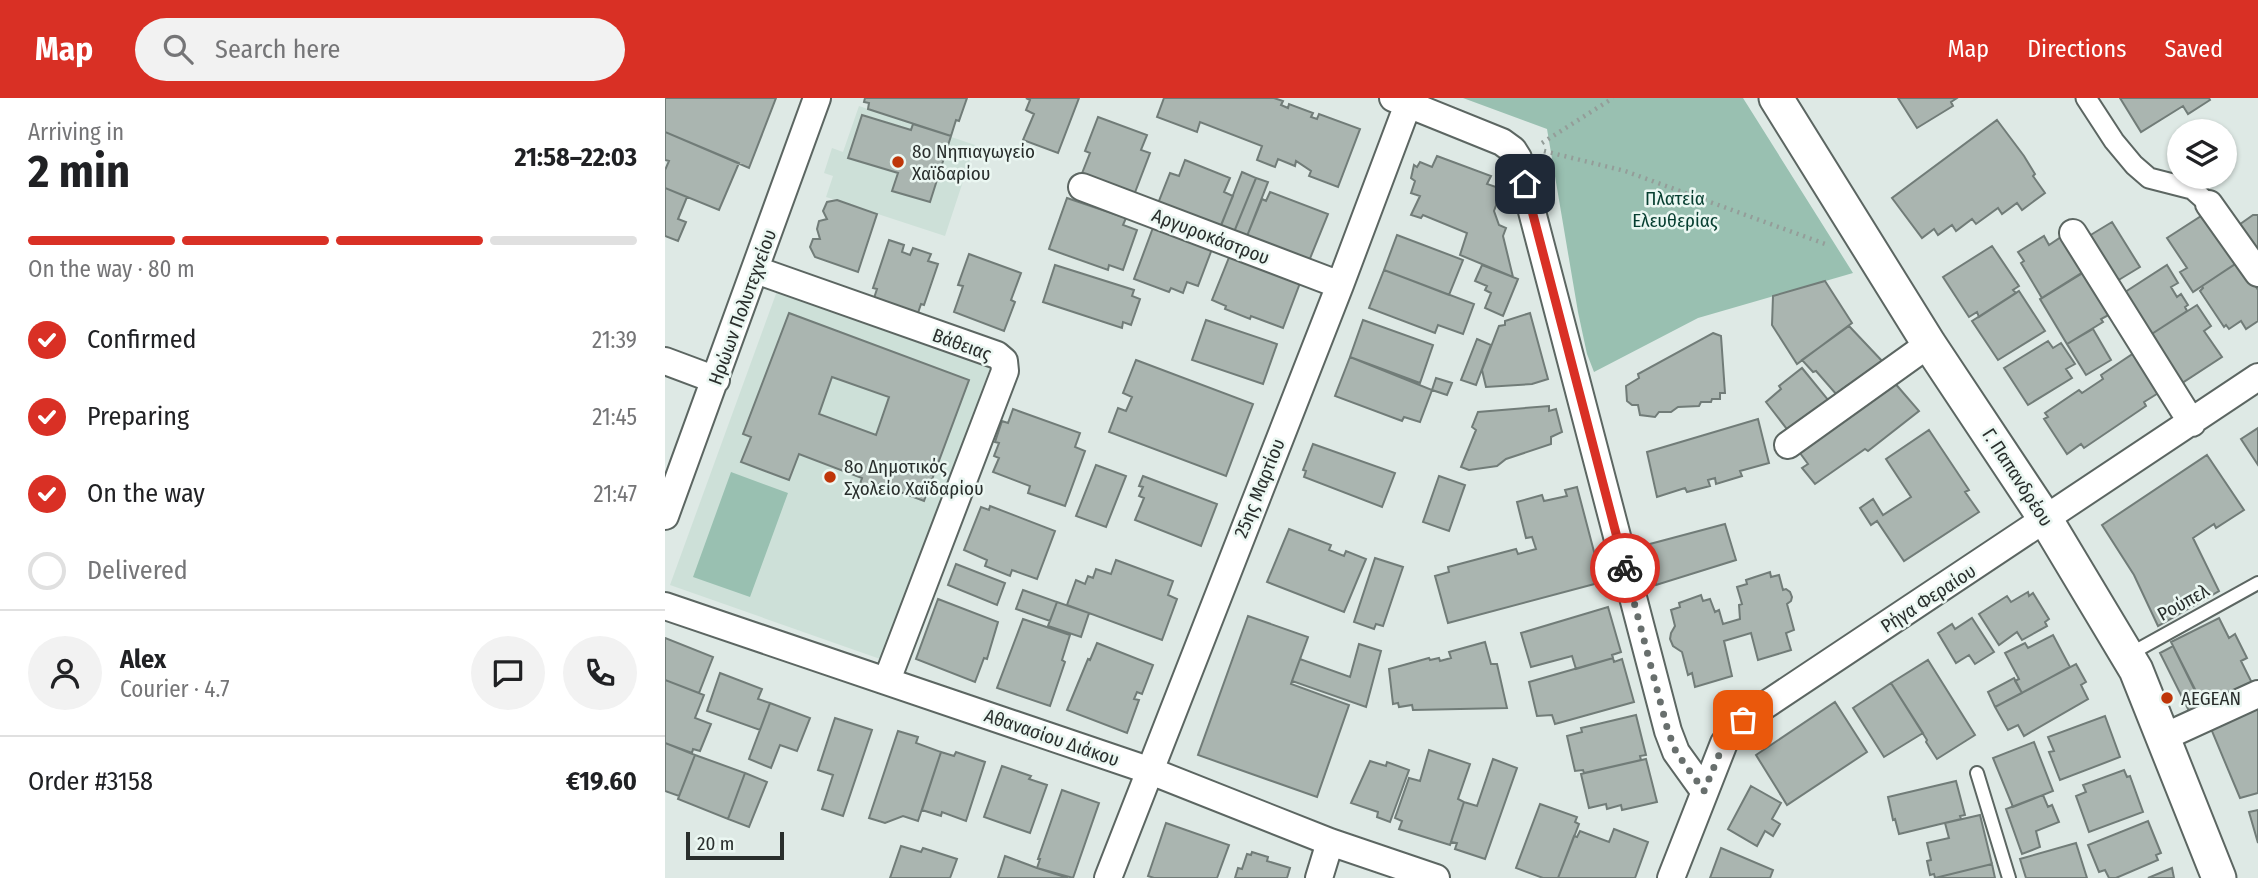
<!DOCTYPE html>
<meta charset="utf-8">
<style>
:root{--surface:#fff;--page:#f2f2f2;--text:#202124;--muted:#757577;--line:#e0e0e0;--accent:#d93025}
body{margin:0;font-family:"Fira Sans Condensed",sans-serif;background:var(--page);color:var(--text);height:100vh;display:flex;flex-direction:column;font-size:26px;white-space:nowrap}
*{box-sizing:border-box;margin:0}
p{font-size:23px;color:var(--muted)}
.icon{flex:none;width:38px;height:38px;fill:none;stroke:currentColor;stroke-width:2;stroke-linecap:round;stroke-linejoin:round}
.map{position:relative;flex:1;overflow:hidden}
.drawer{display:flex;flex-direction:column;background:var(--surface);width:665px}
.drawer>*{flex:none}
.controls{position:absolute;left:1502px;top:21px;display:grid;gap:14px}
.controls a{display:grid;place-items:center;width:70px;height:70px;border-radius:50%;background:var(--surface);box-shadow:0 2px 5px #0004;font-size:35px}
.scale{position:absolute;left:21px;bottom:18px;width:98px;box-sizing:border-box;padding-left:7px;border:4px solid #292e2c;border-top:0;font-size:19px;line-height:24px;white-space:nowrap;color:#292e2c;-webkit-text-stroke:5px #ebf7f2;paint-order:stroke}
.pin{position:absolute;display:grid;place-items:center;width:60px;height:60px;color:#fff;margin:-30px;border-radius:14px;box-shadow:0 4px 10px #0006}
.courier{position:absolute;display:grid;place-items:center;width:70px;height:70px;margin:-35px;border:5px solid #d93025;border-radius:50%;background:#fff;color:#222;box-shadow:0 2px 9px #0007}
.summary em{font-style:normal;font-weight:700}
.summary div{display:flex;flex-direction:column-reverse}
.summary{display:flex;align-items:center;justify-content:space-between;height:119px;padding:0 28px}
h1{font-size:46px;font-weight:700;line-height:52px}
.bar{display:grid;grid-template-columns:repeat(4,1fr);gap:10px 7px;align-content:center;height:84px;padding:0 28px}
.bar i{height:9px;border-radius:5px;background:var(--line)}
.bar .active{background:var(--accent)}
.bar p{grid-column:span 4}
.line{display:flex;align-items:center;gap:18px;padding:0 28px;border-top:2px solid var(--line)}
.line div{flex:1}
.round{display:grid;place-items:center;flex:none;width:74px;height:74px;border-radius:37px;background:var(--page)}
ol{padding:0 28px;list-style:none}
li{display:flex;align-items:center;gap:21px;height:77px}
li p{margin-inline-start:auto}
li .icon{padding:7px;border-radius:50%;background:var(--accent);color:#fff;stroke-width:4}
li:last-child{color:var(--muted)}
li i{width:38px;height:38px;border:4px solid var(--line);border-radius:50%}
header{display:flex;align-items:center;gap:42px;box-sizing:border-box;height:98px;padding:0 35px;background:var(--accent);color:#fff}
header strong{font-size:33px}
nav{display:flex;gap:38px;margin-inline-start:auto;font-size:24px}
.search{width:490px;height:63px;background:var(--page);display:flex;align-items:center;gap:18px;box-sizing:border-box;padding:0 24px;border-radius:38px;color:var(--muted);font-size:26px}
main{display:flex;flex:1;min-height:0}
.map>svg:first-child{display:block}
.built{fill:#cde0d8}
.green{fill:#99c0b1}
.building{fill:#aab5b0;stroke:#717c78;stroke-width:2;fill-rule:evenodd}
.lines{fill:none;stroke-linecap:round;stroke-linejoin:round}
.service-casing{stroke:#5c6662;stroke-width:16}
.pedestrian-casing{stroke:#5c6662;stroke-width:23}
.minor-casing{stroke:#5c6662;stroke-width:30}
.tertiary-casing{stroke:#5c6662;stroke-width:37}
.path{stroke:#949d99;stroke-width:4.5;stroke-dasharray:2 5;stroke-linecap:butt}
.service{stroke:#fff;stroke-width:12}
.pedestrian{stroke:#fff;stroke-width:19}
.minor{stroke:#fff;stroke-width:26}
.tertiary{stroke:#fff;stroke-width:33}
.done{stroke:#686f6d;stroke-width:7;stroke-dasharray:0 12.6}
.route{stroke:#d93025;stroke-width:9}
.poi-dot{fill:#bf3609;stroke:#ebf7f2;stroke-width:2.5}
.labels{text-anchor:middle;stroke-width:5;stroke-linejoin:round;paint-order:stroke}
.poi-label{font-size:19px;fill:#292e2c;stroke:#ebf7f2;text-anchor:start}
.park-label{font-size:19px;fill:#063e30;stroke:#ebf7f2}
.street-label{font-size:19px;fill:#292e2c;stroke:#ebf7f2}
</style>
<header>
<strong>Map</strong>
<div class="search"><svg class="icon" aria-label="search" viewBox="0 0 24 24"><circle cx="10" cy="10" r="6"/><path d="M15 15l6 6"/></svg>Search here</div>
<nav><a>Map</a><a>Directions</a><a>Saved</a></nav>
</header>
<main>
<section class="drawer">
<div class="summary"><div><h1>2 min</h1><p>Arriving in</p></div><em>21:58–22:03</em></div>
<div class="bar"><i class="active"></i><i class="active"></i><i class="active"></i><i></i><p>On the way · 80 m</p></div>
<ol>
<li><svg class="icon" aria-label="check" viewBox="0 0 24 24"><path d="M5 12l5 5 9-10"/></svg>Confirmed<p>21:39</p></li>
<li><svg class="icon" aria-label="check" viewBox="0 0 24 24"><path d="M5 12l5 5 9-10"/></svg>Preparing<p>21:45</p></li>
<li><svg class="icon" aria-label="check" viewBox="0 0 24 24"><path d="M5 12l5 5 9-10"/></svg>On the way<p>21:47</p></li>
<li><i></i>Delivered</li>
</ol>
<div class="line" style="height:126px"><a class="round"><svg class="icon" aria-label="person" viewBox="0 0 24 24"><circle cx="12" cy="8" r="4"/><path d="M4 21q1-7 8-7t8 7"/></svg></a><div><b>Alex</b><p>Courier · 4.7</p></div><a class="round"><svg class="icon" aria-label="chat" viewBox="0 0 24 24"><path d="M4 5h16v11H9l-5 4z"/></svg></a><a class="round"><svg class="icon" aria-label="phone" viewBox="0 0 24 24"><path d="M5 4h4l2 5-3 2q2 4 5 5l2-3 5 2v4C11 20 4 13 5 4z"/></svg></a></div>
<div class="line" style="height:91px"><div>Order #3158</div><b>€19.60</b></div>
</section>
<div class="map">
<svg width="1593" height="780" viewBox="0 0 1593 780">
<rect width="100%" height="100%" fill="#dee9e5"/>
<path class="built" d="M194,8L310,47L280,138L161,99L168,78L159,75L167,50L178,54Z
M112,193L325,270L218,562L5,487Z"/>
<path class="green" d="M798,0H1078L1188,175L1033,220L929,274L922,256L913,214L882,31Z
M66,374L123,395L85,499L28,479Z"/>
<path class="building" d="M0,0H111L84,70L0,34Z
M200,0H302L294,23L291,22L286,38L203,11L204,5L199,4Z
M361,0H414L393,55L358,42L369,16L361,12L365,2Z
M499,0H609L618,3L616,7L623,10L624,6L648,15L646,19L652,21L654,16L695,31L673,89L644,78L646,73L631,63L630,68L613,61L610,69L592,62L597,48L535,24L532,34L492,19Z
M1233,0H1292L1286,4L1288,8L1252,30Z
M1455,0H1544L1545,2L1523,16L1518,8L1476,34Z
M197,17L246,32L248,26L286,38L265,104L227,93L233,75L183,60Z
M433,19L482,37L476,52L485,55L469,97L416,78L425,55L420,53Z
M1332,22L1359,58L1370,76L1368,78L1380,95L1357,112L1352,105L1337,116L1333,110L1311,126L1307,121L1291,133L1287,127L1273,137L1269,131L1257,140L1227,100Z
M0,34L74,65L54,112L0,90V72L4,63L0,62Z
M772,58L826,78L822,86L837,91L829,113L834,127L841,130L838,138L848,179L795,157L802,135L758,117L756,120L746,117L755,98L746,95L750,83L746,80L749,67L752,69L755,64L767,69Z
M520,62L565,80L559,94L568,98L554,132L492,108L505,75L514,78Z
M577,74L591,80L569,134L556,128Z
M591,80L603,84L582,138L569,134Z
M0,90L22,99L13,121L21,124L13,143L0,138Z
M605,94L663,116L644,163L582,138L597,101L601,103Z
M402,100L461,120L458,127L472,132L458,172L444,167L443,172L384,151Z
M172,102L212,116L193,174L150,159L145,149L148,141H155L152,131L154,123L162,121L158,113L162,104Z
M1544,113L1576,162L1528,194L1515,174L1522,170L1502,140Z
M1588,117H1593V162L1571,129Z
M1447,124L1475,169L1452,183L1424,138Z
M489,127L547,151L533,188L522,184L518,195L506,190L504,194L469,181Z
M732,137L798,162L784,197L719,172Z
M1399,137L1421,173L1377,200L1356,165L1359,163L1353,154L1379,138L1384,147Z
M224,142L239,147L237,154L245,157L248,150L266,156L263,163L273,166L259,207L256,206L253,215L209,200L212,191L208,190Z
M1327,148L1354,188L1348,192L1351,195L1314,219L1312,214L1304,219L1278,179Z
M304,156L356,175L346,202L350,204L339,233L289,214L298,188L293,187Z
M565,157L635,185L618,230L586,218L585,221L560,211L561,208L547,202Z
M1575,163L1593,192V223L1581,231L1576,223L1564,231L1561,227L1559,229L1535,193L1538,190L1537,188Z
M390,167L469,192L467,198L475,201L466,227L458,224L457,230L378,204Z
M817,167L853,181L838,218L820,210L826,195L820,192L822,188L810,183Z
M1502,167L1513,185L1506,189L1512,199L1516,196L1523,207L1520,209L1522,213L1482,239L1457,196Z
M1423,171L1449,214L1436,221L1438,224L1402,246L1375,201Z
M719,172L809,206L798,236L773,227L770,235L704,210Z
M1160,183L1187,225L1132,266L1107,227L1108,198Z
M1354,193L1380,233L1333,262L1307,223Z
M1532,207L1546,228L1539,233L1557,259L1514,287L1482,239Z
M124,215L304,282L259,403L214,386L211,395L194,389L197,380L134,356L124,382L76,364L86,339L78,336ZM167,279L224,299L211,337L154,316Z
M865,215L883,281L867,286L821,289L817,272L834,228L840,227V223Z
M541,222L612,246L598,286L527,262Z
M698,222L768,247L755,285L685,259Z
M1184,228L1218,264L1185,290L1183,287L1171,296L1151,273L1148,274L1137,262Z
M1428,231L1446,262L1421,277L1402,246Z
M1048,235L1056,238L1060,295H1055V301H1047L1046,304H1036L1034,308L1013,309L1006,314H994L990,319L975,317L973,307H967L962,303L961,288L974,280L973,276Z
M812,241L826,247L811,287L796,282Z
M1383,243L1388,250L1396,245L1410,266L1401,271L1407,280L1363,307L1339,270Z
M1469,255L1495,294L1479,304L1481,308L1419,350L1416,346L1402,356L1379,321L1383,319L1380,315L1414,292L1417,295L1438,281L1436,277Z
M685,259L767,292L755,324L739,319L737,323L670,298Z
M471,262L588,306L561,378L444,334L453,310L461,313L467,299L458,295Z
M1137,270L1164,303L1125,335L1101,304L1116,291L1114,288Z
M771,280L787,285L782,297L767,292Z
M1228,283L1254,313L1203,353L1200,351L1150,386L1137,370L1143,366L1135,355Z
M884,308V313L891,311L897,334L886,339V346L841,361L832,368L804,372L796,369L811,332L807,329L813,314Z
M348,311L415,335L410,349L420,353L400,408L363,395L365,388L328,374L334,360L329,358L334,345L330,344L337,323L343,325Z
M1093,321L1104,365L1075,373L1077,378L1051,386L1050,380L1043,382L1045,388L1022,394L1020,390L992,399L982,354Z
M1593,330V367L1576,341Z
M1264,332L1304,392L1300,394L1314,414L1239,463L1212,423L1206,427L1195,410L1208,401L1218,417L1246,399L1221,361Z
M648,346L730,375L717,409L639,379L641,373L638,372Z
M1542,357L1579,412L1551,430L1549,426L1528,440L1554,493L1493,528L1469,477L1437,427Z
M431,367L461,378L441,429L411,418Z
M478,378L552,406L536,448L470,422L479,400L474,398L478,389L474,388Z
M774,378L800,387L784,433L758,424Z
M912,389L937,484L783,525L770,478L784,474L783,469L851,451L853,456L871,451L867,439L861,440L852,404L877,397L879,403L902,398L900,392Z
M325,408L390,433L372,481L347,472L345,478L320,468L322,462L299,452L316,409L324,412Z
M1060,426L1071,462L991,487L981,447Z
M624,431L666,447L664,452L679,458L681,453L701,461L679,514L602,484Z
M710,460L738,469L718,528L711,526L709,531L689,524Z
M451,462L508,483L503,497L512,501L497,542L402,507L411,482L420,486L423,478L428,480L431,471L446,476Z
M291,466L340,485L332,507L283,487Z
M1105,474L1106,479L1114,477L1118,492L1121,491L1125,494L1127,499L1126,503L1122,506L1129,532L1121,535L1126,552L1093,562L1086,535L1059,543L1067,578L1030,589L1027,575L1023,577L1017,554L1008,548L1005,541L1006,535L1010,528L1006,512L1015,509L1014,505L1036,497L1038,503L1045,501L1050,514L1054,512L1058,526L1075,521L1074,507L1077,506L1072,489L1082,486L1081,482Z
M358,492L392,504L385,523L351,511Z
M1363,494L1364,498L1368,495L1384,521L1380,524L1382,528L1357,542L1352,534L1334,547L1314,516L1342,498L1346,504Z
M273,501L333,524L322,561L319,560L310,584L251,561Z
M392,504L424,515L416,539L383,528Z
M943,509L956,554L947,557L948,560L911,571L907,558L866,569L856,535Z
M583,518L643,539L626,586L684,607L652,699L533,657Z
M1307,520L1329,554L1310,566L1304,557L1291,565L1273,535L1287,526L1290,531Z
M1554,520L1564,540L1570,536L1582,560L1576,563L1588,587L1540,611L1506,544Z
M358,521L405,537L397,562L400,564L385,608L332,590Z
M1388,537L1405,569L1357,595L1350,583L1354,581L1340,555L1360,545L1363,550Z
M0,540L48,559L34,595L0,582Z
M820,544L826,566H832L842,610L748,612L747,607L734,609L733,605L728,606L724,571L764,560L765,562L774,560L775,563L786,560L784,554Z
M432,545L488,567L477,596L472,594L469,601L474,602L462,635L402,612L423,561L425,562Z
M694,546L716,553L701,609L627,583L635,561L685,579Z
M1508,548L1537,607L1524,613L1495,555Z
M948,560L949,564L957,561L969,604L890,626L887,617L872,618L864,584Z
M1263,562L1310,637L1272,661L1261,644L1262,642L1226,585Z
M1411,566L1421,584L1416,587L1423,601L1359,638L1353,627L1343,632L1330,609Z
M55,575L97,591L93,601L105,605L95,632L42,613Z
M1349,580L1357,595L1330,609L1323,594Z
M0,582L39,597L30,620L46,626L35,653L28,651L27,655L0,645Z
M1226,585L1258,635L1219,659L1188,610Z
M1170,604L1202,654L1122,707L1091,657Z
M105,605L145,620L132,653L115,647L106,670L84,661Z
M1593,611V695L1575,700L1544,626Z
M971,617L981,657L975,658L976,662L919,675L918,672L910,673L902,638L917,634L916,630Z
M1440,618L1455,659L1395,682L1384,654L1389,653L1383,639Z
M170,620L207,632L178,718L157,711L168,677L153,672Z
M233,633L253,639L251,645L276,654L253,723L238,718L220,725L204,720Z
M1369,644L1388,693L1348,709L1328,660Z
M0,645L30,657L14,698L0,693Z
M764,652L805,666L793,701L799,704L785,747L734,731L737,723L730,720L744,680L755,683Z
M276,654L289,658L291,654L320,664L301,723L277,714L276,718L257,712Z
M30,657L80,675L63,721L13,701Z
M828,661L852,670L820,761L790,751L792,745L786,744L799,704L812,708Z
M981,661L992,704L957,712L956,707L942,711L941,706L924,710L916,676Z
M705,663L721,668L722,664L744,672L725,724L712,719L713,714L686,705Z
M337,668L366,678L364,681L382,687L365,735L319,719Z
M1459,672L1462,679L1465,678L1478,714L1424,734L1411,698L1421,694L1418,687Z
M80,675L102,684L84,729L63,721Z
M1291,683L1300,717L1295,718L1296,721L1234,736L1230,721L1228,722L1223,699Z
M1086,688L1116,705L1107,721L1115,726L1108,738L1100,733L1092,748L1063,731Z
M397,692L434,705L408,780L372,770L375,761H373Z
M1378,697L1383,709L1387,707L1394,724L1371,733L1375,749L1357,756L1341,711Z
M875,706L912,719L910,724L914,726L893,780H878L851,770Z
M1593,712V745L1584,714Z
M1315,717L1327,766L1270,780L1269,776L1265,777L1262,763L1266,762L1262,745L1284,740L1280,725Z
M1483,723L1496,755L1491,757L1493,762L1451,780H1444L1440,772L1434,774L1423,747Z
M501,725L564,747L552,780H489L483,778Z
M949,731L983,744L970,780H893L909,738L912,739L915,733L944,744Z
M1411,745L1422,780H1361L1355,761Z
M236,748L256,754L258,750L292,761L285,780H225Z
M1056,750L1108,772L1105,780H1045Z
M587,754L603,759L602,763L625,770L622,780H570L573,770L577,771L582,756L586,757Z
M340,758L372,770L403,780H333Z
M1327,766L1330,780H1270Z
M1507,770L1509,780H1483Z"/>
<g class="lines">
<defs>
<path id="service" d="M1465,556L1593,485
M1312,675L1344,780"/>
<path id="pedestrian" d="M1421,0L1449,43L1469,67L1484,80L1527,91L1544,106"/>
<path id="minor" d="M728,0L837,44L848,52L853,60L1003,633L1011,654L1039,693
M417,89L675,187
M1544,106L1593,175
M1408,135L1527,325
M91,172L332,257L339,263L340,273L222,582
M0,263L51,282
M1123,347L1264,246
M0,418L152,0
M0,508L483,672L665,744L771,780
M1499,639L1593,596
M443,780L675,187L743,6L747,0
M654,780L665,744
M1006,780L1059,645L1078,622L1593,279"/>
<path id="tertiary" d="M1111,0L1264,246L1381,422L1471,572L1554,780"/>
</defs>
<use href="#service" class="service-casing"/>
<use href="#pedestrian" class="pedestrian-casing"/>
<use href="#minor" class="minor-casing"/>
<use href="#tertiary" class="tertiary-casing"/>
<path class="path" d="M877,45L948,0
M879,53L960,73L1163,147"/>
<use href="#service" class="service"/>
<use href="#pedestrian" class="pedestrian"/>
<use href="#minor" class="minor"/>
<use href="#tertiary" class="tertiary"/>
</g>
<g class="lines">
<path class="done" d="M960,470L1003,633L1011,654L1039,693L1059,645L1078,622"/>
<path class="route" d="M860,86L960,470"/>
</g>
<g class="poi-dot">
<circle cx="233" cy="64" r="7"/>
<circle cx="165" cy="379" r="7"/>
<circle cx="1502" cy="600" r="7"/>
</g>
<g class="labels">
<g class="poi-label">
<text x="247" y="60">8ο Νηπιαγωγείο<tspan x="247" dy="22">Χαϊδαρίου</tspan></text>
<text x="179" y="375">8ο Δημοτικός<tspan x="179" dy="22">Σχολείο Χαϊδαρίου</tspan></text>
<text x="1516" y="607">AEGEAN</text>
</g>
<g class="park-label">
<text x="1010" y="107">Πλατεία<tspan x="1010" dy="22">Ελευθερίας</tspan></text>
</g>
<g class="street-label">
<text transform="translate(546 138) rotate(21)" y="7">Αργυροκάστρου</text>
<text transform="translate(77 209) rotate(-70)" y="7">Ηρώων Πολυτεχνείου</text>
<text transform="translate(297 246) rotate(20)" y="7">Βάθειας</text>
<text transform="translate(1353 379) rotate(57)" y="7">Γ. Παπανδρέου</text>
<text transform="translate(594 390) rotate(-68)" y="7">25ης Μαρτίου</text>
<text transform="translate(1263 500) rotate(-33)" y="7">Ρήγα Φεραίου</text>
<text transform="translate(1518 504) rotate(-29)" y="7">Ρούπελ</text>
<text transform="translate(387 639) rotate(19)" y="7">Αθανασίου Διάκου</text>
</g>
</g>
</svg>
<div class="controls">
<a><svg class="icon" aria-label="layers" viewBox="0 0 24 24"><path d="M12 4l9 5-9 5-9-5zM3 14l9 5 9-5"/></svg></a>
</div>
<div class="scale">20 m</div>
<div class="pin" style="left:1078px;top:622px;background:#ea580c"><svg class="icon" aria-label="bag" viewBox="0 0 24 24"><path d="M5 8h14l-1 12H6zM9 8a3 3 0 0 1 6 0"/></svg></div>
<div class="pin" style="left:860px;top:86px;background:#1f2937"><svg class="icon" aria-label="home" viewBox="0 0 24 24"><path d="M3 11l9-7 9 7M6 9v11h12V9"/></svg></div>
<div class="courier" style="left:960px;top:470px"><svg class="icon" aria-label="bike" viewBox="0 0 24 24"><circle cx="6" cy="16" r="4"/><circle cx="18" cy="16" r="4"/><path d="M6 16l4-8h5l3 8M10 8l3 8H6M13 5h3"/></svg></div>
</div>
</main>
